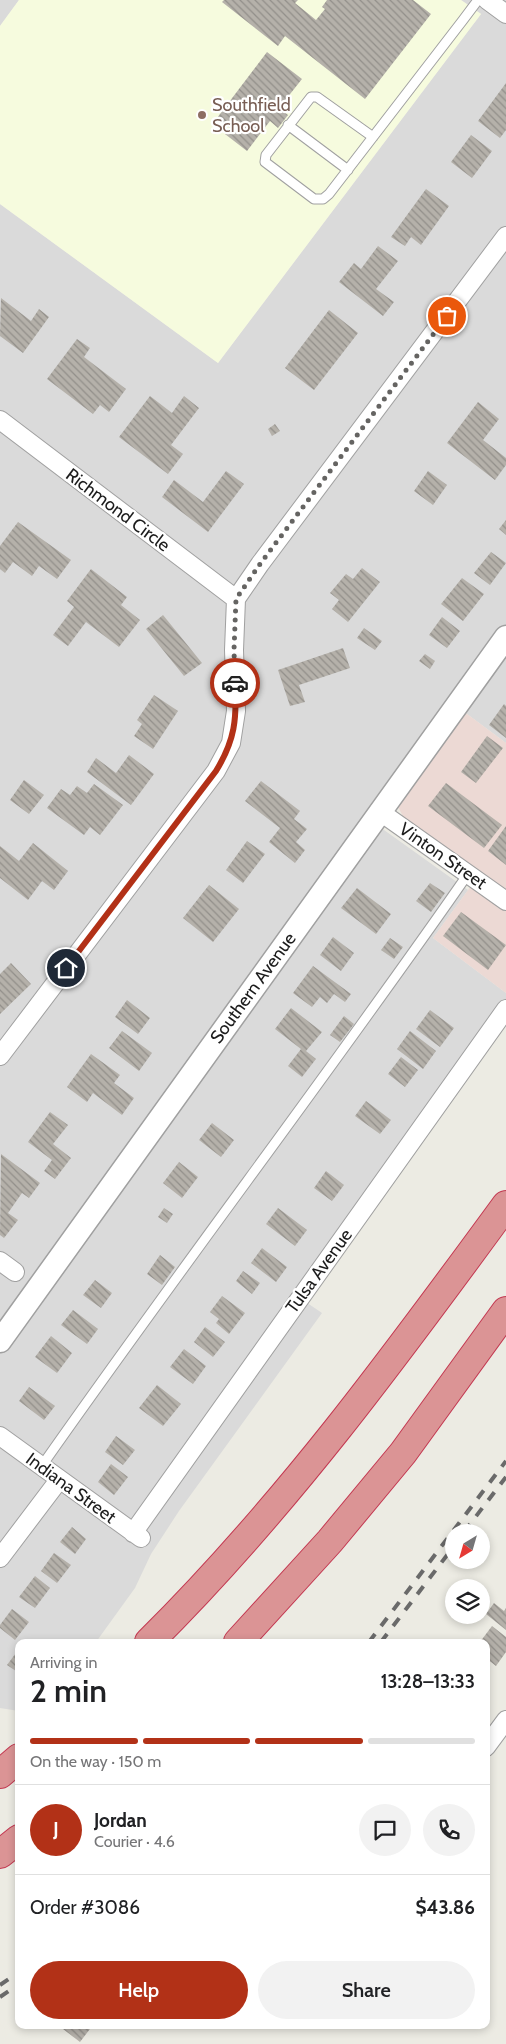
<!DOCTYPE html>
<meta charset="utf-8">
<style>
:root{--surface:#fff;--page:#f2f2f2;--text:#202124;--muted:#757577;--line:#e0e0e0;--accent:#b23117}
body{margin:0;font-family:Cabin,sans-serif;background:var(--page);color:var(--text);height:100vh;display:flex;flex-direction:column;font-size:19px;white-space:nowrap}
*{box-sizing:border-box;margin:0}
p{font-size:16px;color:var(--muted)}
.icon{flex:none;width:28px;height:28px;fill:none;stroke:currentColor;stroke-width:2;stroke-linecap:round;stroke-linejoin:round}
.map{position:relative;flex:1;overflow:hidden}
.panel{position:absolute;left:15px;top:1639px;width:475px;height:390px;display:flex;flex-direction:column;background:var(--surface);border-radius:10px;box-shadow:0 2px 8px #0003}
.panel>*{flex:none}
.needle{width:32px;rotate:217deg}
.controls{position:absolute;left:445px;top:1524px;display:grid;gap:10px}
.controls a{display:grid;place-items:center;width:45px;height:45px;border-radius:50%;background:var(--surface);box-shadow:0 2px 8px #0003;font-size:25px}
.pin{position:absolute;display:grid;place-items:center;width:42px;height:42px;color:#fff;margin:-21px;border:2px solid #fff;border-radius:50%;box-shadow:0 1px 5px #0007}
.courier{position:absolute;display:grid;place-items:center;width:50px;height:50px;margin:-25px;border:4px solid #b23117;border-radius:50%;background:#fff;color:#222;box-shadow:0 1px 6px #0007}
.head em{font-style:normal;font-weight:600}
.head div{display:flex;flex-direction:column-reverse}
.head{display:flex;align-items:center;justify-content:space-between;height:85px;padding:0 15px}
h1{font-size:32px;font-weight:600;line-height:38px}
.bar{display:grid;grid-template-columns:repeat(4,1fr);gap:8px 5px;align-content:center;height:60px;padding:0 15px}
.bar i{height:6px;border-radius:4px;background:var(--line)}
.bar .selected{background:var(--accent)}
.bar p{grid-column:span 4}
.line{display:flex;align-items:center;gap:12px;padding:0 15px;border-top:1px solid var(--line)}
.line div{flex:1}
.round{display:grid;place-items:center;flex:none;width:52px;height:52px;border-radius:26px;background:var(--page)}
.action{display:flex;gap:10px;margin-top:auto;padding:10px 15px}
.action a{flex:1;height:58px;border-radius:30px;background:var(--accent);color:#fff;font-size:20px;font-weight:600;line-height:58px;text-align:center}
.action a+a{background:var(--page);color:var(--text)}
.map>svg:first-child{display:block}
.residential{fill:#dadada}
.commercial{fill:#ecd9d4}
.education{fill:#f6fbde}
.building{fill:url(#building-back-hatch)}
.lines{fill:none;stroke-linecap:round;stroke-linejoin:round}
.service-casing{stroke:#a0a0a0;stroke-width:11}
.minor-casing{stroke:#a0a0a0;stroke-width:20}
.tertiary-casing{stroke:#a0a0a0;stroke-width:25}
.motorway-casing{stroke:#c33851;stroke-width:30}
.service{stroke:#fff;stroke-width:9}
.minor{stroke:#fff;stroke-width:18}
.tertiary{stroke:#fff;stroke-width:22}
.motorway{stroke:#db9495;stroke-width:28}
.rail{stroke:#6a6a6a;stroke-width:4;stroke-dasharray:10 10;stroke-linecap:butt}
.done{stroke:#656462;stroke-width:5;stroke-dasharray:0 9}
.route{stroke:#b23117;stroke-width:6}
.education-dot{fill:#8d6e63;stroke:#fff;stroke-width:2}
.labels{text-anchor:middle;stroke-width:4.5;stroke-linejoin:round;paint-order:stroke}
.education-label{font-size:18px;fill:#785e54;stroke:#fff;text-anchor:start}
.street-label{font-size:18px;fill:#1c1c1c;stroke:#fff}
</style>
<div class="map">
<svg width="506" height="2044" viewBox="0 0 506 2044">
<defs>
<pattern id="building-back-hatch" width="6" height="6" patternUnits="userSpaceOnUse" patternTransform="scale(1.25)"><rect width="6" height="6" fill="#b5b1aa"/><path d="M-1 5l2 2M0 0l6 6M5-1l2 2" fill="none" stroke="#928f8a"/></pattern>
</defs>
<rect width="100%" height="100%" fill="#ecebe3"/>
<path class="residential" d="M0,0H19L0,26Z
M461,0H506V743L447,699L363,815L468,890L433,938L506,993V1004L297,1296L322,1313L179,1511L151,1554L135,1588L96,1642H19V1711L0,1708V204L218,363L481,14Z"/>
<path class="commercial" d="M463,711L506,743V993L433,938L479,875L404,818L398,807V804Z"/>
<path class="education" d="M19,0H461L481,14L218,363L0,204V26Z"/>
<path class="building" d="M224,0H298L295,3L316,20L325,9L322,7L327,0H413L431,14L365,99L285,36L278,46L222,2Z
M267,52L302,79L279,108L288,115L278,128L270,121L247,151L225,134L230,128L217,118Z
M506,83V130L500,138L478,121Z
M471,135L492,151L472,178L451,162Z
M426,189L449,206L421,245L411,237L405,246L391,237Z
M378,246L398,261L376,289L394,302L383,316L339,282L354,263L361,269Z
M1,298L31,321L39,309L49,317L23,353L0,336Z
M329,310L358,333L314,390L285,368Z
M77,339L90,348L84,357L126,389L109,412L100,405L93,414L47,379Z
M150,396L172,413L184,396L199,408L171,445L183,454L168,474L119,437Z
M478,402L499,419L483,440L506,458V465L495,480L447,443Z
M275,424L280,431L272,436L268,429Z
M226,471L244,484L208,532L162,497L174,480L203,502Z
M428,471L447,485L433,505L414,491Z
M506,520V535L499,529Z
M18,522L71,560L57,579L39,566L32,576L13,562L5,573L0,569V546Z
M491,552L506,563L490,585L474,573Z
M362,568L380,582L348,622L332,609L339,600L330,593L346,574L353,579Z
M91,569L127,597L121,605L140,620L119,647L86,622L68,646L53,635L74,607L67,601Z
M462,578L484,594L463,621L441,604Z
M163,615L202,663L184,676L146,629Z
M442,617L460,631L447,648L429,635Z
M364,628L382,641L375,650L357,638Z
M343,648L350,668L299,685L305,702L290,706L278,670Z
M425,654L435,661L430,669L419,661Z
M154,695L178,711L153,749L134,736L142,724L137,720Z
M504,704L506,706V738L489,725Z
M487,736L503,748L476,783L461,772Z
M129,755L154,774L131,805L87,772L96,758L116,773Z
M24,780L44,795L29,814L10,800Z
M261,781L300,811L294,819L307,829L296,842L305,850L295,863L269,842L280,828L245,801Z
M446,783L502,825L484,848L428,806Z
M94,784L123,805L100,835L90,827L84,835L47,808L61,789L70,795L77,786L87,793Z
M506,826V865L488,851Z
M247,841L265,854L243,883L226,870Z
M33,843L68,871L54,890L42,881L28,900L0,878V846L19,861Z
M430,883L445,893L431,912L416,901Z
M209,885L239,909L213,942L183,918Z
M357,888L391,914L376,934L341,908Z
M461,912L506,945L488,970L443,936Z
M333,937L354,953L341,971L320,955Z
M390,938L403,947L394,959L381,950Z
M11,963L31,984L0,1014V974Z
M313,966L351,994L345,1002L334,994L327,1003L320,997L312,1007L293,993Z
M127,1000L150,1018L138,1034L115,1017Z
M291,1008L322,1032L306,1051L316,1059L302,1077L288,1066L301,1049L275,1029Z
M430,1010L454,1028L440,1047L416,1029Z
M344,1016L354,1024L340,1042L330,1035Z
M122,1031L152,1053L139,1071L109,1048Z
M410,1031L436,1051L423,1069L397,1049Z
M91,1054L120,1075L114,1083L134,1098L122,1115L93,1093L87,1102L67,1087Z
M401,1057L418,1070L405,1087L388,1074Z
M366,1101L391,1120L380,1134L355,1116Z
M50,1112L68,1125L53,1144L71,1158L55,1179L44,1171L52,1160L28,1142Z
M212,1123L234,1140L221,1157L199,1140Z
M1,1154L40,1183L29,1198L22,1193L8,1213L18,1220L4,1238L0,1235Z
M179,1162L198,1177L182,1198L163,1183Z
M326,1171L344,1185L332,1201L314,1188Z
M164,1208L173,1214L167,1223L158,1217Z
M278,1208L307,1230L295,1246L266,1224Z
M262,1248L287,1267L276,1282L251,1263Z
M160,1255L175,1267L162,1285L147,1274Z
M243,1271L260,1283L252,1294L236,1281Z
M95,1280L112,1293L101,1308L83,1295Z
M222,1296L245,1313L229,1334L216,1323L219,1319L210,1312Z
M73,1310L98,1329L87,1344L61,1325Z
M205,1327L225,1342L213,1357L194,1342Z
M51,1336L72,1353L57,1373L35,1357Z
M184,1349L206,1366L193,1384L170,1367Z
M157,1385L181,1404L163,1426L139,1408Z
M29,1387L55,1406L44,1420L19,1401Z
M116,1436L135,1450L123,1465L105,1452Z
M111,1464L128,1477L114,1495L98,1482Z
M72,1527L86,1539L75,1554L60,1542Z
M54,1553L71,1565L57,1583L41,1571Z
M35,1576L50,1588L35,1608L19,1597Z
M494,1603L504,1611L506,1608V1630L486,1614Z
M12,1609L29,1622L15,1640L0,1628V1625Z
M492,1626L506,1637V1652L496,1666L486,1658V1642H480Z
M19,1649V1673L7,1665Z
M66,2025H93L80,2042L63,2029Z"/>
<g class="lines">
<defs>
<path id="service" d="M288,125L348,170
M373,137L317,97H311L266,155L265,162L314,199H323L329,194L463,20L478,0
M41,1467C181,1267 329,1074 468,874"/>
<path id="minor" d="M487,0L506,14
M0,420L236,599
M379,811L506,901
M0,1056L216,771L231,743L236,711L234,650L236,599L260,564L506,236
M0,1261L15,1272
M0,1436L141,1538
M133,1533L506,1009
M0,1558L59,1480
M486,1747L506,1720"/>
<path id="tertiary" d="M0,1341L506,637"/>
<path id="motorway" d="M149,1642C284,1508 394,1358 506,1205
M238,1642L330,1541L403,1453L506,1311
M0,1774L19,1758
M0,1854L19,1839"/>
</defs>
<use href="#service" class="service-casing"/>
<use href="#minor" class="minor-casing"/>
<use href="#tertiary" class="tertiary-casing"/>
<use href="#motorway" class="motorway-casing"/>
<use href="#service" class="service"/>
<use href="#minor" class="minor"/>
<use href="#tertiary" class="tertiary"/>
<use href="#motorway" class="motorway"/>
<path class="rail" d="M464,1532L506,1477
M369,1642L506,1461
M381,1642L454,1546
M0,1985L19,1972
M0,1997L19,1984"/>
</g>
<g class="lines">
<path class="done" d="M235,683L234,650L236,599L260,564L447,316"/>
<path class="route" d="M66,968L216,771C235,740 237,719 235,683"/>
</g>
<circle class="education-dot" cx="202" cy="115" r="5"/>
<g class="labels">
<g class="education-label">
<text x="212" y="111">Southfield<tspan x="212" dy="21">School</tspan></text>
</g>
<g class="street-label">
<text transform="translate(118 510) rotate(37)" y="6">Richmond Circle</text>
<text transform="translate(443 856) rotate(35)" y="6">Vinton Street</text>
<text transform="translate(253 988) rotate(-54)" y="6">Southern Avenue</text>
<text transform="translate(319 1271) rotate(-54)" y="6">Tulsa Avenue</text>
<text transform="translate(71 1488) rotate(36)" y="6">Indiana Street</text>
</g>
</g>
</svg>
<div class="controls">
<a><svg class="needle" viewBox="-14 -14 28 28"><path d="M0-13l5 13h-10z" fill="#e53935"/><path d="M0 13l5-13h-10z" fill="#757577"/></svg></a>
<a><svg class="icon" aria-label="layers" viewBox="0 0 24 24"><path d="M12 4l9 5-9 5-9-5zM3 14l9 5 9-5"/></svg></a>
</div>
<div class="pin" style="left:447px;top:316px;background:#ea580c"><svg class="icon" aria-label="bag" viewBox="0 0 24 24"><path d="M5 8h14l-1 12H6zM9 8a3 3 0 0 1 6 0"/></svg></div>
<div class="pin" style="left:66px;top:968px;background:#1f2937"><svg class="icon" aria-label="home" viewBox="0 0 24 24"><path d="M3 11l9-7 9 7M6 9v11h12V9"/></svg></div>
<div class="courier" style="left:235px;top:683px"><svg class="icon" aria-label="car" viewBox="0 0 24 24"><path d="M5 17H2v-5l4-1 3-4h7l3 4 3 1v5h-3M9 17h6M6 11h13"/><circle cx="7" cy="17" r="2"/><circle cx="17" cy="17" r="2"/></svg></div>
<section class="panel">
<div class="head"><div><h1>2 min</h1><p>Arriving in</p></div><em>13:28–13:33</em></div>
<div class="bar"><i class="selected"></i><i class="selected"></i><i class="selected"></i><i></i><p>On the way · 150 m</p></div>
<div class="line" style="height:90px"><b class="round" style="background:var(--accent);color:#fff">J</b><div><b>Jordan</b><p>Courier · 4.6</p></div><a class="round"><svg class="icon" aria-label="chat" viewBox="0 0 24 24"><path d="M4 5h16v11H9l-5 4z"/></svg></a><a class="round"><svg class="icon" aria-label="phone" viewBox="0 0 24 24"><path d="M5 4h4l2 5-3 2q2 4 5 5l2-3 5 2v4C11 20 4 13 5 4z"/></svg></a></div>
<div class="line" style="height:65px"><div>Order #3086</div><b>$43.86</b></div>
<div class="action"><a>Help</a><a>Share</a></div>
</section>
</div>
